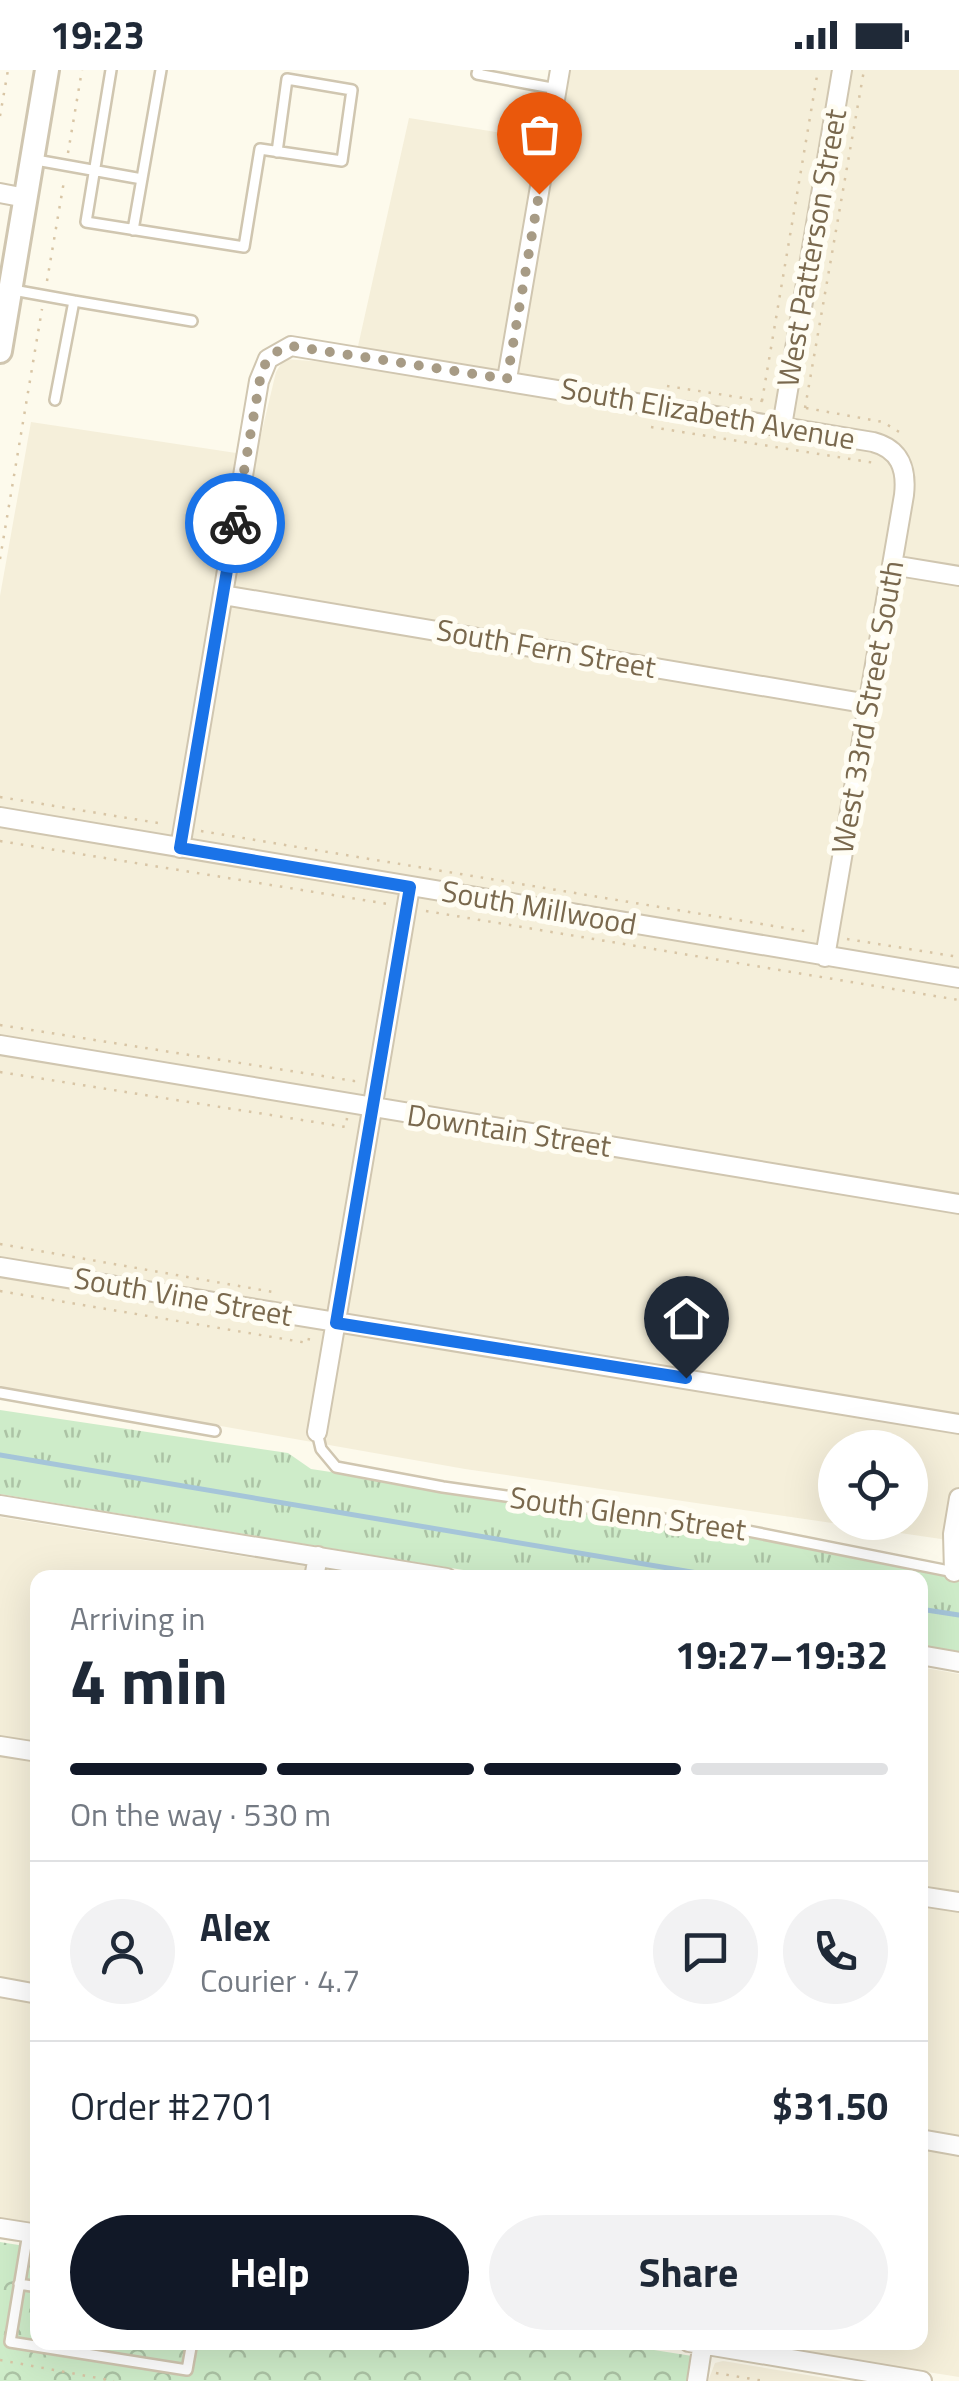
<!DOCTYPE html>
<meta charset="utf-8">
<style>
:root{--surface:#fff;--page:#f2f2f3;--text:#1f2937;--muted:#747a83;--line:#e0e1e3;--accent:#111827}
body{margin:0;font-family:"Titillium Web",sans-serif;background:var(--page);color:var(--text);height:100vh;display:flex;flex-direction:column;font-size:38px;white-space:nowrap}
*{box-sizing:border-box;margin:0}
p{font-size:32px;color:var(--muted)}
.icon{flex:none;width:55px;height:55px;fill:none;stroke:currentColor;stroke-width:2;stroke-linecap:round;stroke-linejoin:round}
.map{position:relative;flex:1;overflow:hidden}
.panel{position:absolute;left:30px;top:1500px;width:898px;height:780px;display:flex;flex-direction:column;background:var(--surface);border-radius:20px;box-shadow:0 10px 40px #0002}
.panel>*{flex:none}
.fabs{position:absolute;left:818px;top:1360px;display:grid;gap:20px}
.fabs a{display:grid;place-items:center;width:110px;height:110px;border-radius:50%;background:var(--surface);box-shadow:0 10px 40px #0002;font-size:50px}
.pin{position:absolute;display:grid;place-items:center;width:85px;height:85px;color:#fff;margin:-102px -42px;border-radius:50% 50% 50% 0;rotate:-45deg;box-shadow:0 0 10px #0007}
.pin .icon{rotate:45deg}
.courier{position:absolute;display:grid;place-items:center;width:100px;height:100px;margin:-50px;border:8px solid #1a73e8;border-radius:50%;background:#fff;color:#222;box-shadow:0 2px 12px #0007}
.headline em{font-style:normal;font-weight:700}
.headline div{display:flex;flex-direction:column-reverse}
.headline{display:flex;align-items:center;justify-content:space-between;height:170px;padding:0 40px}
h1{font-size:65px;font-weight:700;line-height:75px}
.bar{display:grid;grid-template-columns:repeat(4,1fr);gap:15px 10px;align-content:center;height:120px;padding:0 40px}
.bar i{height:12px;border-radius:8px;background:var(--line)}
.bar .active{background:var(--accent)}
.bar p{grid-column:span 4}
.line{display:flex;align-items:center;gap:25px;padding:0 40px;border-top:2px solid var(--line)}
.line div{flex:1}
.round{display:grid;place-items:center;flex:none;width:105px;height:105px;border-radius:52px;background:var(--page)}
.action{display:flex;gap:20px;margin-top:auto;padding:20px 40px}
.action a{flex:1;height:115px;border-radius:60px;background:var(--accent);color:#fff;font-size:40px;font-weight:700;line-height:115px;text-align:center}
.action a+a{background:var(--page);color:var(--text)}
.status{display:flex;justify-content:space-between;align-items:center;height:70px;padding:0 50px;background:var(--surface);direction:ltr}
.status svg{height:28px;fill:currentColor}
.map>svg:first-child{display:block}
.residential{fill:#f5efda;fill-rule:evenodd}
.grass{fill:url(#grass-tufts)}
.forest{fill:url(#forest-crowns)}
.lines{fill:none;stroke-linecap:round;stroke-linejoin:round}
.stream{stroke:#a5c5d9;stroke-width:5}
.service-casing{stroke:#d0c6b0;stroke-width:14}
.minor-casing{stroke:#d0c6b0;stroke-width:22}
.tertiary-casing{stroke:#d0c6b0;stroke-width:28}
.path{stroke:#d8c5a5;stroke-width:2.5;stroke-dasharray:2.5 8;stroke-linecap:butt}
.service{stroke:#fff;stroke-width:9}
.minor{stroke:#fff;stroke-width:18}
.tertiary{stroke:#fff;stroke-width:22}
.done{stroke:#a79b85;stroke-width:10;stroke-dasharray:0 18}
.route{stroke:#1a73e8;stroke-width:12}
.labels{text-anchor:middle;stroke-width:10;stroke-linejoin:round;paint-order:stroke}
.street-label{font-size:30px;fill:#79684d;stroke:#fffdf3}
</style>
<div class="status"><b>19:23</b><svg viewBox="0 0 49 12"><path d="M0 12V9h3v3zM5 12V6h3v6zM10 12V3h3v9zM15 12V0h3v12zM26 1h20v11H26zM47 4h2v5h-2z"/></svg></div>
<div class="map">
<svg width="959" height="2311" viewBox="0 0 959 2311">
<defs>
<pattern id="grass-tufts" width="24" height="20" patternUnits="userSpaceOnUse" patternTransform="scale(2.5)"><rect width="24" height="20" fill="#ceecc9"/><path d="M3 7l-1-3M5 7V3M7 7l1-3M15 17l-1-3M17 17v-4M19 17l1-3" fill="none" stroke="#acc3a5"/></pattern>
<pattern id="forest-crowns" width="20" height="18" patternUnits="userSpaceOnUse" patternTransform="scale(2.5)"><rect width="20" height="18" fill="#ceecc9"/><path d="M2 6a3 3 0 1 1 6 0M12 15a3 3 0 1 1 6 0" fill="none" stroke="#acc3a5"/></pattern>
</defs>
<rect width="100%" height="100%" fill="#fdfaec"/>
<path class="residential" d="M571,0H959V1477L941,1469L465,1399L0,1317V526L31,352L256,386L276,302L284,289L354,294L409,48L558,72ZM835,1378H910V1452H835Z
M0,1447L371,1507L38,1508L37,2156L0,2149Z
M920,1597L959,1604V2307L745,2273L920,2272Z
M723,2291L843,2311H708L715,2293Z"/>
<path class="grass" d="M0,1340L288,1383L311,1399L942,1494L959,1500V1582L920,1576V1508L506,1507L0,1424Z"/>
<path class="forest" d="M0,2172L37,2178L38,2272L610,2273L692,2286L688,2311H0Z"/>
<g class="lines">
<path class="stream" d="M0,1385L727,1508
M920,1539L959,1545"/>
<defs>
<path id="service" d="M111,0L86,152L244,177L260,79L342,91L352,20L287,9L277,82
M478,0L477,4L557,19
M36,90L142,109
M133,160L161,0
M13,220L74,231
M55,330L74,231L192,251
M0,1323L215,1361
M317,1362L321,1379L336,1397L443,1417L748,1461L954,1502
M28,2163L10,2272L187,2300L192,2272
M19,2214L38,2217"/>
<path id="minor" d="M0,123L26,128
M507,309L560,0
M782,356L842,0
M892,495L959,506
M223,525L869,634
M0,747L959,908
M180,778L259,311L268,289L291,276L873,372C900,379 907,399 904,425L825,887
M0,975L959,1134
M0,1197L959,1354
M317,1362L410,817
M0,1435L447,1508
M954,1502L953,1464L959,1428
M314,1508L318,1486
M920,1585L959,1592
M0,1676L38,1682
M920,1826L959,1832
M0,1917L38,1924
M920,2069L959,2076
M0,2158L38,2164
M689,2272L922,2311
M697,2311L703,2272"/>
<path id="tertiary" d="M0,281L47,0"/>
</defs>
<use href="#service" class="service-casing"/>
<use href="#minor" class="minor-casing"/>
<use href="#tertiary" class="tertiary-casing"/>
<path class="path" d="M0,46L8,0
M68,83L82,0
M47,211L64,111
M667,316L769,332
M762,331L818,0
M805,338L864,0
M806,338L883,352L904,365
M651,357L875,393
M0,489L42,239
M0,727L164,754
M201,761L810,862
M0,771L388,834
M426,841L959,930
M847,869L959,887
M0,955L354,1011L353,1016
M0,1002L346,1057L347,1048
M0,1174L273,1222
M0,1221L308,1273L309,1268
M0,2290L114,2311
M716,2303L764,2311"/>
<use href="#service" class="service"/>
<use href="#minor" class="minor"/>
<use href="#tertiary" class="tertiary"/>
</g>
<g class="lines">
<path class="done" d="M235,453L262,298L276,282L291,276L507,309L539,124"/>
<path class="route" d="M235,453L180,778L410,817L336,1253L686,1308"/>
</g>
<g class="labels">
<g class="street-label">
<text transform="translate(812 178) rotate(-80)" y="10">West Patterson Street</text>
<text transform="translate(708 344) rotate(10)" y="10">South Elizabeth Avenue</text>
<text transform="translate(546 579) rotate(10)" y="10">South Fern Street</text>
<text transform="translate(868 637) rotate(-80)" y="10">West 33rd Street South</text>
<text transform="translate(539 838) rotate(10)" y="10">South Millwood</text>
<text transform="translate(509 1061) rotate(9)" y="10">Downtain Street</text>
<text transform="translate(183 1227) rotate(10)" y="10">South Vine Street</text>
<text transform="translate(628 1444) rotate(8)" y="10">South Glenn Street</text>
</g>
</g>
</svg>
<div class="fabs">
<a><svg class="icon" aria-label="locate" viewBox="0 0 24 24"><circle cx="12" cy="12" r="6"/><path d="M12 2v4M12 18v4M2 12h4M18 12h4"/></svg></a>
</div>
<div class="pin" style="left:539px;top:124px;background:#ea580c"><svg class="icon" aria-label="bag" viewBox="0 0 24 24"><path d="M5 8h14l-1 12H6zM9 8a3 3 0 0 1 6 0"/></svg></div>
<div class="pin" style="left:686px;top:1308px;background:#1f2937"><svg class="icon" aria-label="home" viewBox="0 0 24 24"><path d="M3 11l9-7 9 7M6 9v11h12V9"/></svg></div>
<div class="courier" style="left:235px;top:453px"><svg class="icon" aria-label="bike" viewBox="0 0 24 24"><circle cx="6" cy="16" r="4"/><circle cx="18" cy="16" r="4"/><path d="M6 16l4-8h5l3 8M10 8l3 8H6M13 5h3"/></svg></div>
<section class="panel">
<div class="headline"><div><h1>4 min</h1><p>Arriving in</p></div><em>19:27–19:32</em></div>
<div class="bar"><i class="active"></i><i class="active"></i><i class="active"></i><i></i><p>On the way · 530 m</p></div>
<div class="line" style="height:180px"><a class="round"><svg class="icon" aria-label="person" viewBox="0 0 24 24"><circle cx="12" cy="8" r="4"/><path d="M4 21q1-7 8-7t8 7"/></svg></a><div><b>Alex</b><p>Courier · 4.7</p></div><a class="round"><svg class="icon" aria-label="chat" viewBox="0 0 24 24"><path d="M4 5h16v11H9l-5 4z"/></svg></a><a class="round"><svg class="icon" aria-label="phone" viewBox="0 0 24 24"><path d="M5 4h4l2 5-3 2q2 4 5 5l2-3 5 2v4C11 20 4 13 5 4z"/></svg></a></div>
<div class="line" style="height:130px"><div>Order #2701</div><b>$31.50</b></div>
<div class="action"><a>Help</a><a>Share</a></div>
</section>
</div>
